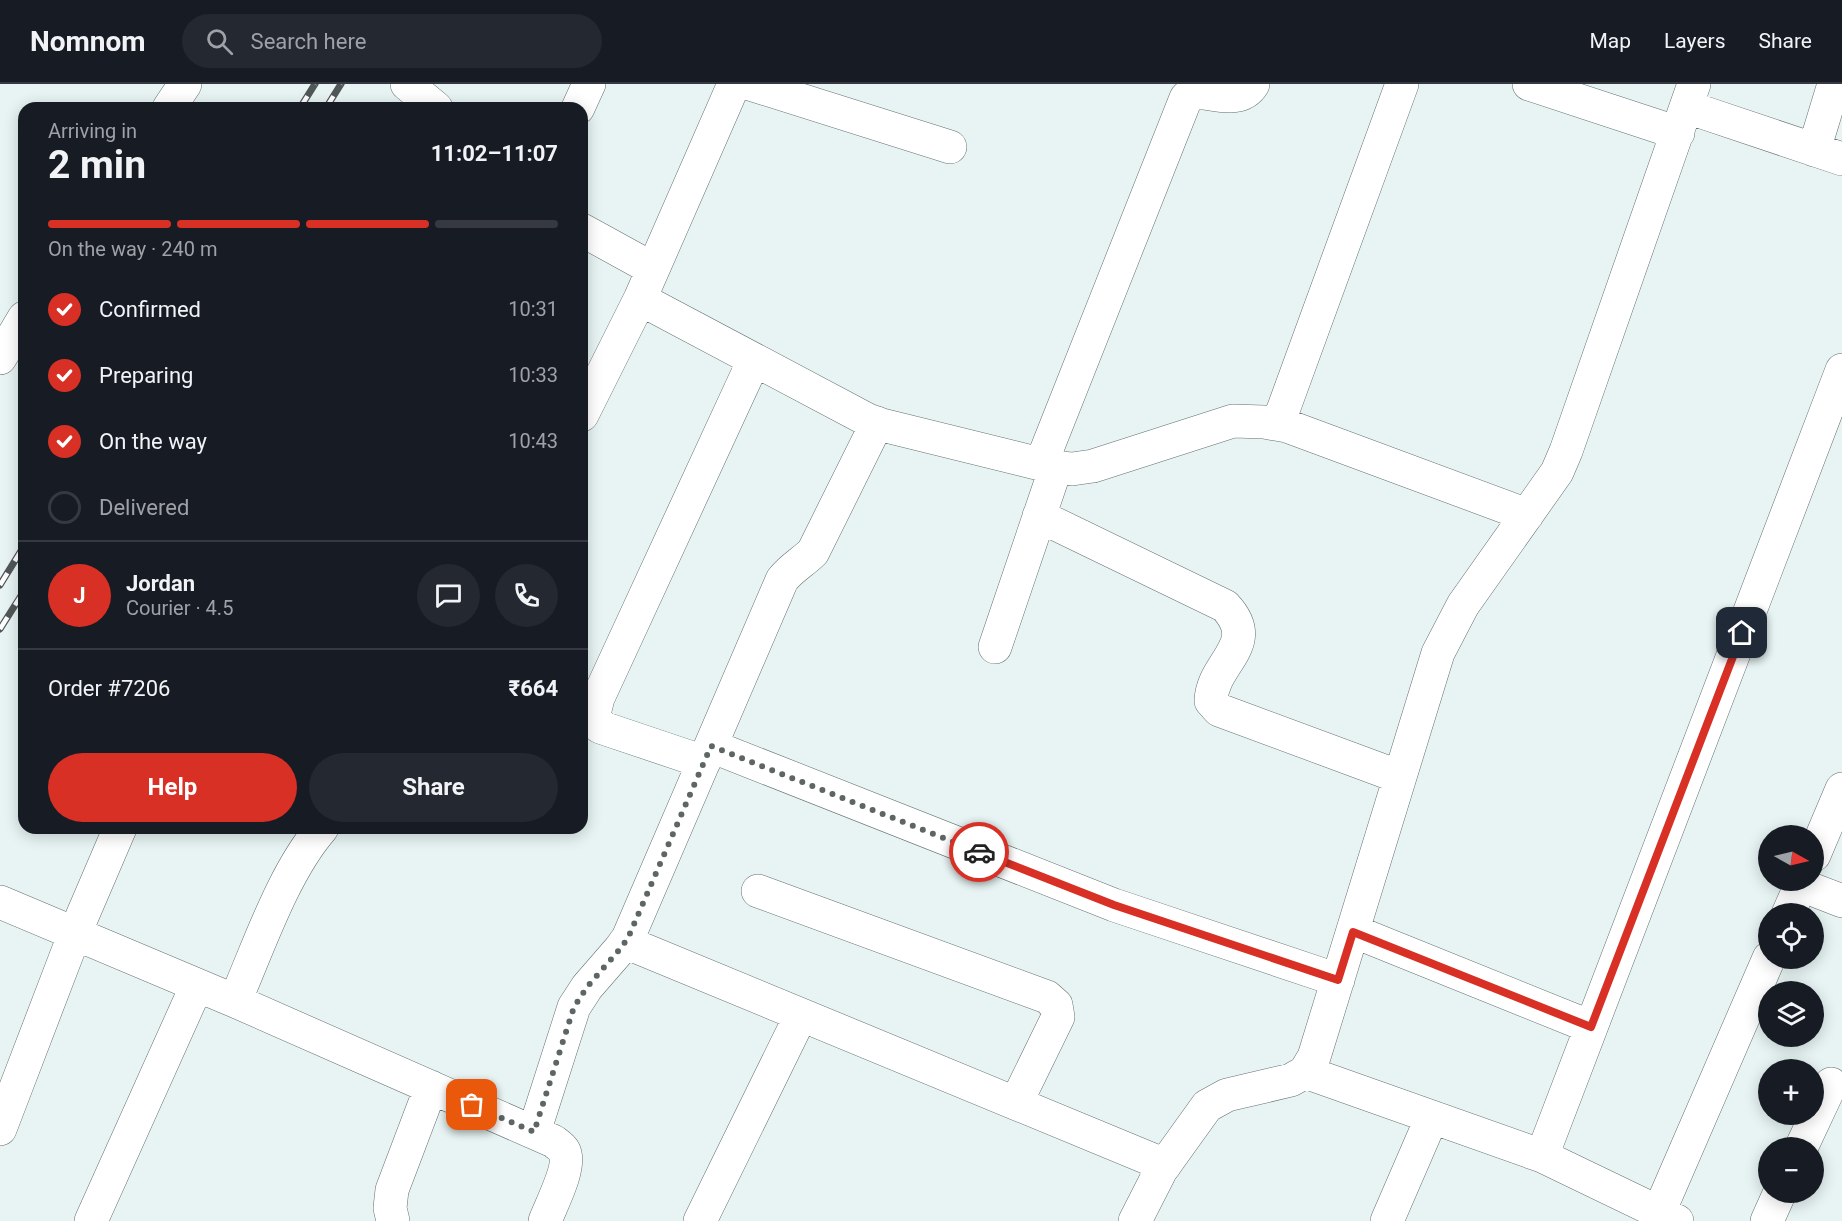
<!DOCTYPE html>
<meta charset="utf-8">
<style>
:root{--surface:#171b24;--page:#242831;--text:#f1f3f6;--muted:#9ea1a6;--line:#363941;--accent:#d93025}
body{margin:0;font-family:Roboto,sans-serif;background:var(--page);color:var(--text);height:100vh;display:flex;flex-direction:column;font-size:22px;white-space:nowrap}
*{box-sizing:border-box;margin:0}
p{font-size:20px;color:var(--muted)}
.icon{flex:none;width:33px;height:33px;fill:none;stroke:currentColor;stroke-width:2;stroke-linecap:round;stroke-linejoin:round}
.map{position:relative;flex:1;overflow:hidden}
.details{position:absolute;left:18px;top:18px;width:570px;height:732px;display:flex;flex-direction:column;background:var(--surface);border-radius:18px;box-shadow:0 3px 15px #0003}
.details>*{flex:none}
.needle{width:39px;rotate:98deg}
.tools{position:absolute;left:1758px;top:741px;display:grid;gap:12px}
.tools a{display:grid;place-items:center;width:66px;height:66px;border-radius:50%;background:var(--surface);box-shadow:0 3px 15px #0003;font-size:30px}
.pin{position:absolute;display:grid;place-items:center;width:51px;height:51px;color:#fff;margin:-26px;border-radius:12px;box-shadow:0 3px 9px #0006}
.courier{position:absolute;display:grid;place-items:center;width:60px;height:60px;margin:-30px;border:4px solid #d93025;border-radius:50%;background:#fff;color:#222;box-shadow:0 2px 8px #0007}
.headline em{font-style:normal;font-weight:700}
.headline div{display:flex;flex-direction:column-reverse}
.headline{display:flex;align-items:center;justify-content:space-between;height:102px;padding:0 30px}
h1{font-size:39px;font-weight:700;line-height:45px}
.bar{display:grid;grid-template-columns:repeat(4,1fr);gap:9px 6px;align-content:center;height:72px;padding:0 30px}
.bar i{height:8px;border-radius:4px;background:var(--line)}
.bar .on{background:var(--accent)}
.bar p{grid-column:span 4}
.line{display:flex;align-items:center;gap:15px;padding:0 30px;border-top:2px solid var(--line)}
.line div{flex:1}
.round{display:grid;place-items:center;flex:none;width:63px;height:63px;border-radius:32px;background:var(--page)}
ol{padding:0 30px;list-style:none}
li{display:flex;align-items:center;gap:18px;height:66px}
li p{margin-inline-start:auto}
li .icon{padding:6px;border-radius:50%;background:var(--accent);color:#fff;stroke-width:4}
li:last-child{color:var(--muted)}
li i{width:33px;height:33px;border:3px solid var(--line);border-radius:50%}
.action{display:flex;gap:12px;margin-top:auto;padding:12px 30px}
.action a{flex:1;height:69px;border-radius:36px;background:var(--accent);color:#fff;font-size:24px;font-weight:700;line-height:69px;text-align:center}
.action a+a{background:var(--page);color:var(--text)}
header{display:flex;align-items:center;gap:36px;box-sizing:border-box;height:84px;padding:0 30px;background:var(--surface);border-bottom:2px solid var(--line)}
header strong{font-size:28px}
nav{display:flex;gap:33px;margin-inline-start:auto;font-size:21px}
.search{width:420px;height:54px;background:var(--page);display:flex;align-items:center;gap:15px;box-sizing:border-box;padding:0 21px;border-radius:33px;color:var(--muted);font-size:22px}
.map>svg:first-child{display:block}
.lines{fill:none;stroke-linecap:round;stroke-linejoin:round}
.minor-casing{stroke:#657070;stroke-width:34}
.minor{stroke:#fff;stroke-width:33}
.rail-casing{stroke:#515757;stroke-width:7}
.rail{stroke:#fff;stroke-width:4.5;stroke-dasharray:14;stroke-linecap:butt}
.done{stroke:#5e6665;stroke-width:6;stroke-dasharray:0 10.8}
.route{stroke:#d93025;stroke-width:8}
</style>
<header>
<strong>Nomnom</strong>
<div class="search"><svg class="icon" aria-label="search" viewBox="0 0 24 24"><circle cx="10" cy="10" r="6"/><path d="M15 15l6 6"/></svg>Search here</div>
<nav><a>Map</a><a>Layers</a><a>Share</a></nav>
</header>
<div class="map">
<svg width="1842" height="1137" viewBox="0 0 1842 1137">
<rect width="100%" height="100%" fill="#e7f4f3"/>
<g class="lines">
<defs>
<path id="minor" d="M407,0L436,24
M750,0L950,63
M1529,0L1678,49
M1687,23L1842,75
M169,24L185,0
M578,24L589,0
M1814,66L1834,0
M582,146L653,185
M640,215L868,336L882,341L1048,382L1072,385L1093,382L1233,337L1264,338L1287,342L1527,431
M0,274L24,234
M582,331L640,215L734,0
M1278,340L1402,0
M1041,380L1186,14L1193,8C1213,8 1240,21 1253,0
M1039,432L1225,522C1262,561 1212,578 1211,617L1219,626L1400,693
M995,563L1056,383
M711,662L1114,821L1338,896
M704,678L600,643L594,630L598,614L754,276
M1814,771L1842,705
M1801,801L1842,817
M758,807L1047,913L1056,921L1058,933L1016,1019
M0,818L235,917L553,1057C557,1060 562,1063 564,1067C572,1082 551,1121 545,1137
M1788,830L1803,796
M1353,847L1591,943
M625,858L1165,1081
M235,917C259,862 283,789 322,744
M1305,988L1542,1072L1677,1137
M0,1045L75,849L120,744
M534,1048L574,923L587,903L620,865L628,854L782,496C791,484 803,478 813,468L877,339
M1801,1064L1831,1000
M1542,1072L1842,286
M1659,1128L1769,874
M91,1137L197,901
M393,1137L390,1124L392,1106L431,1003
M700,1137L801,931
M1135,1137L1161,1086L1207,1022L1227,1011L1291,996L1305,988L1314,973L1438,569L1463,521L1557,388L1566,367L1694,0
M1387,1137L1432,1033
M1767,1137L1780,1108"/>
</defs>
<use href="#minor" class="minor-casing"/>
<use href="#minor" class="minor"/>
<defs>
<path id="rail" d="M300,24L315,0
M326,24L341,0
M0,501L24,462
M0,545L24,507"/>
</defs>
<use href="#rail" class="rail-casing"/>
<use href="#rail" class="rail"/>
</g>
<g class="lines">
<path class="done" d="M472,1021L534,1048L574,923L587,903L620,865L628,854L711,662L979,768"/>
<path class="route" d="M979,768L1114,821L1338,896L1353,848L1591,943L1742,549"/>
</g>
</svg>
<div class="tools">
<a><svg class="needle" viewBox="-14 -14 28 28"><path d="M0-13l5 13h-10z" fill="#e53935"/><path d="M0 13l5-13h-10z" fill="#9ea1a6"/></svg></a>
<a><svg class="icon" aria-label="locate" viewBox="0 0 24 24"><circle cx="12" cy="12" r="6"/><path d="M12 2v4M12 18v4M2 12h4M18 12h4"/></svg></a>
<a><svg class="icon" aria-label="layers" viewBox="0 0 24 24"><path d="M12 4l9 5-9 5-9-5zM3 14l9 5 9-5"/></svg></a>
<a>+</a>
<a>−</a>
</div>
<div class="pin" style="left:472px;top:1021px;background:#ea580c"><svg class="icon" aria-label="bag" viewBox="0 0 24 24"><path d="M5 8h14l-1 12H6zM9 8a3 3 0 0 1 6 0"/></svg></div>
<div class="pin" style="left:1742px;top:549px;background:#1f2937"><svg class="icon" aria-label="home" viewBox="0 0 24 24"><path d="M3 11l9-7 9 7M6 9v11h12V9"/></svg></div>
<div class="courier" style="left:979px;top:768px"><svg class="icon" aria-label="car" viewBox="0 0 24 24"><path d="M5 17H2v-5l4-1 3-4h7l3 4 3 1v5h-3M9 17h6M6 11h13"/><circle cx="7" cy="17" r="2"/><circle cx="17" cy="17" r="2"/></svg></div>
<section class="details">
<div class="headline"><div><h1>2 min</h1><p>Arriving in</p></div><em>11:02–11:07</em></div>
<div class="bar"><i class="on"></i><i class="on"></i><i class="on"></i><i></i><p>On the way · 240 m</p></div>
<ol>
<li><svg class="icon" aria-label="check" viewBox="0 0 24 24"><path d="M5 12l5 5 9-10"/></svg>Confirmed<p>10:31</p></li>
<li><svg class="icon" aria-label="check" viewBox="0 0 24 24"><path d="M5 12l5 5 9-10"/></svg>Preparing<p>10:33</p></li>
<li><svg class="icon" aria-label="check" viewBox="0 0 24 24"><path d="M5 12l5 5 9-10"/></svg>On the way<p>10:43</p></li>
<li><i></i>Delivered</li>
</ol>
<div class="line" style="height:108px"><b class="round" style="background:var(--accent);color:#fff">J</b><div><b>Jordan</b><p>Courier · 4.5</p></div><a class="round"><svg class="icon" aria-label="chat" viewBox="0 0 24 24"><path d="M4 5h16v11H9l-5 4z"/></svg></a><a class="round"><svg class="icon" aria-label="phone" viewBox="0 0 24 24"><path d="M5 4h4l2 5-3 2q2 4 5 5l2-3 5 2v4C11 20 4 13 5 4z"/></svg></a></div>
<div class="line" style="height:78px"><div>Order #7206</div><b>₹664</b></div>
<div class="action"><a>Help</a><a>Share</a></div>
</section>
</div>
